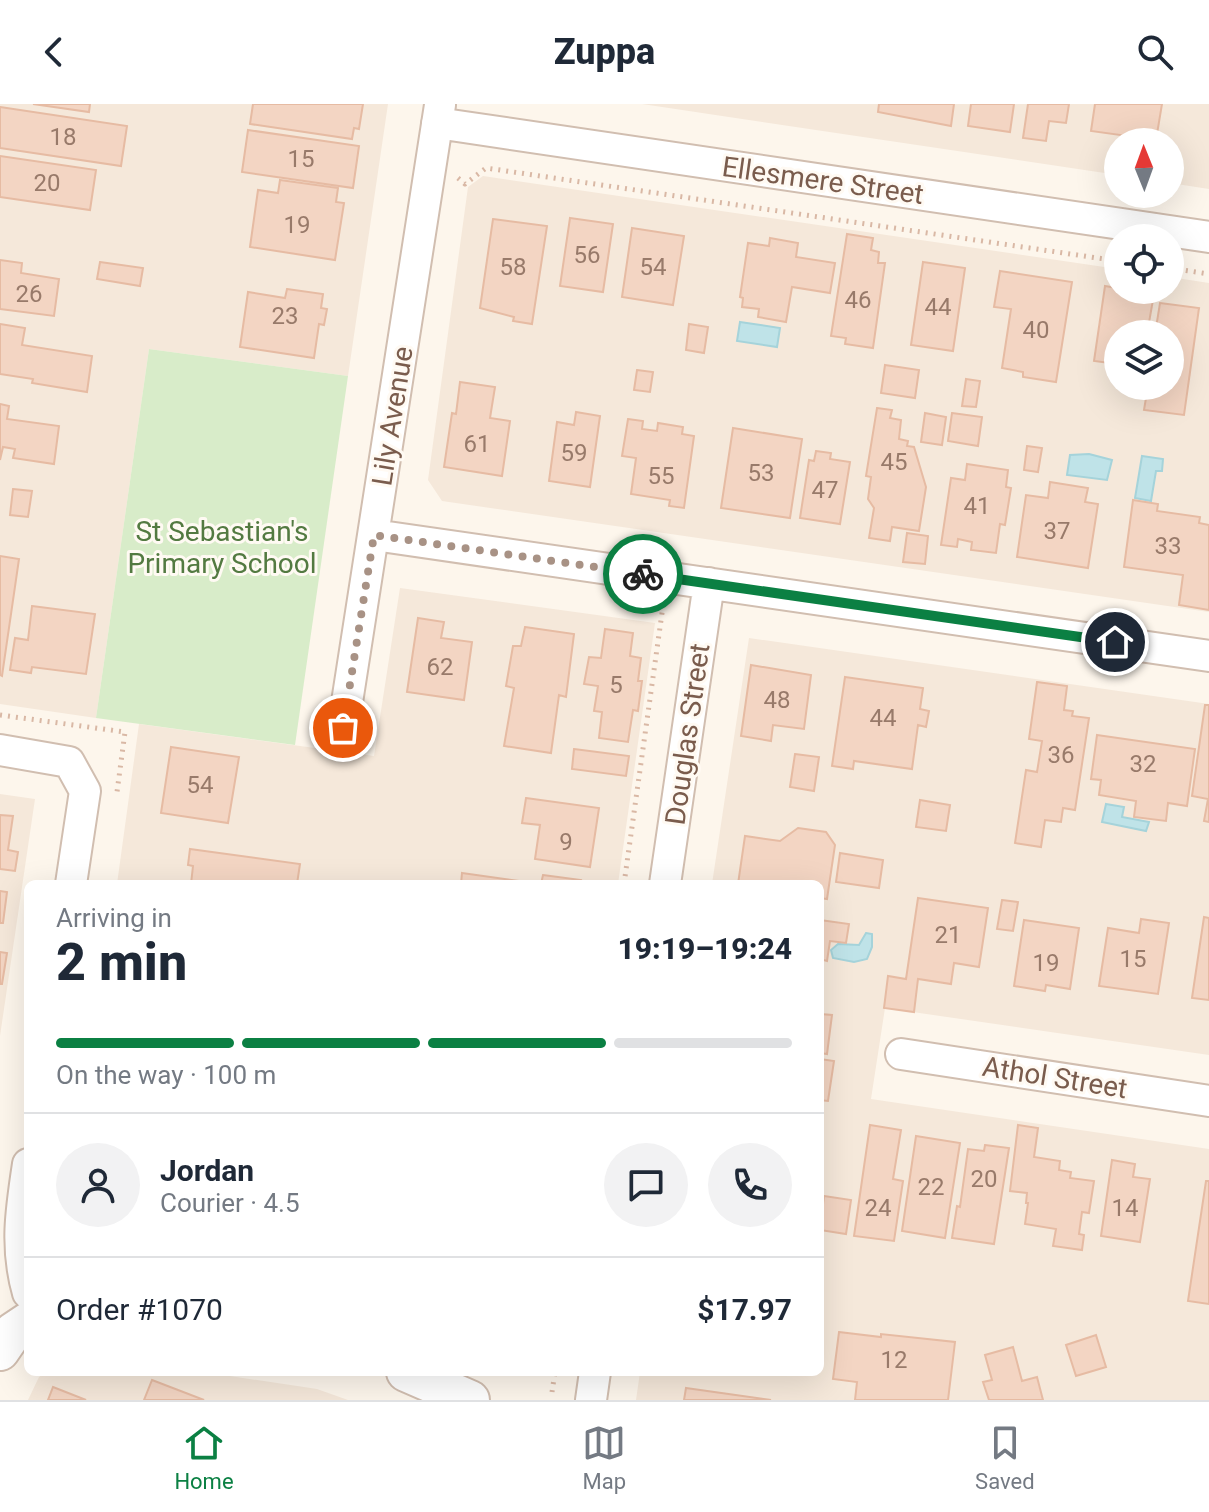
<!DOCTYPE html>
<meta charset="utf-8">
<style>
:root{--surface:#fff;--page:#f2f2f3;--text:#1f2937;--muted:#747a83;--line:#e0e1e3;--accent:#0b8043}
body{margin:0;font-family:Roboto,sans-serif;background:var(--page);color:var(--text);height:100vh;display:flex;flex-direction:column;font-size:30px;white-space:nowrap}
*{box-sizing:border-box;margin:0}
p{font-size:26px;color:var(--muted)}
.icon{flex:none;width:44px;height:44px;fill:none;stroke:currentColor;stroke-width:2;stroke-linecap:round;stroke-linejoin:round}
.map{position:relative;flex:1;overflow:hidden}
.side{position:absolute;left:24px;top:776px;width:800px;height:496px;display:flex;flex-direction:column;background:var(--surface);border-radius:12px;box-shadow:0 8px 32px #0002}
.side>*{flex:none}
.needle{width:52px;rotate:359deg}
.buttons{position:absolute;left:1104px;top:24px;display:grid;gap:16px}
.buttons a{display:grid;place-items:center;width:80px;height:80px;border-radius:50%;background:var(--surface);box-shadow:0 8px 32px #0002;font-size:40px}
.pin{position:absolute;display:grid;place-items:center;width:68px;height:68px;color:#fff;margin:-34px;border:4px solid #fff;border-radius:50%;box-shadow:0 2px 8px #0007}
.courier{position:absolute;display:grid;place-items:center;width:80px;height:80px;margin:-40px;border:6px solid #0b8043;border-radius:50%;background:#fff;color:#222;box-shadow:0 2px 10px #0007}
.headline em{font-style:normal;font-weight:800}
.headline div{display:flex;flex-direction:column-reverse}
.headline{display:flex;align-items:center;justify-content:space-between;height:136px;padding:0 32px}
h1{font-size:52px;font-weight:800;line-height:60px}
.bar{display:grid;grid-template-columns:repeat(4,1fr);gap:12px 8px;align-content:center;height:96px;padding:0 32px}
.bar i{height:10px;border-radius:6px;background:var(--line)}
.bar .active{background:var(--accent)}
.bar p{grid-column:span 4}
.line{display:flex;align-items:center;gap:20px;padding:0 32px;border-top:2px solid var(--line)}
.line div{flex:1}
.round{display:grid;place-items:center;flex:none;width:84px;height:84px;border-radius:42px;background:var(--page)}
header{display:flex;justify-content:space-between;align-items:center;height:104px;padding:0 32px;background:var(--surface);font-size:36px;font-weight:800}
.menu{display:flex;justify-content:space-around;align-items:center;height:112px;border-top:2px solid var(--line);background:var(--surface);font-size:22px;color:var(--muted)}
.menu a{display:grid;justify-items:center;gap:4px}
.menu .active{color:var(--accent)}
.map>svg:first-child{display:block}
.residential{fill:#f5e8da;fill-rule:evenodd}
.green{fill:#d8ecc9}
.water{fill:#bfe3e8;stroke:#a5d3da;stroke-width:2}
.building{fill:#f3d5c3;stroke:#e6bba3;stroke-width:2}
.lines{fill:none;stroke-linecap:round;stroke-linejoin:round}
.minor-casing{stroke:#d1beb0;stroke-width:34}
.tertiary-casing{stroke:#d1beb0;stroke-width:42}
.path{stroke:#d9b8a5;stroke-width:5;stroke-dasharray:2 6;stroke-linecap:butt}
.minor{stroke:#fff;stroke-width:30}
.tertiary{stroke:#fff;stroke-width:38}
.done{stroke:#a89285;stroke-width:8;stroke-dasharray:0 14.4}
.route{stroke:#0b8043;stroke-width:10}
.labels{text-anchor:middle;stroke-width:6;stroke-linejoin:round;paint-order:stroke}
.number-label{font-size:24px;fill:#987a6a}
.street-label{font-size:28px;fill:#7a5c4d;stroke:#fffaf3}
.park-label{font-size:28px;fill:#537a41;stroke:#fffaf3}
</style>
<header><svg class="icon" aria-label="back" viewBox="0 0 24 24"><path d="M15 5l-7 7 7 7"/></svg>Zuppa<svg class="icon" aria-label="search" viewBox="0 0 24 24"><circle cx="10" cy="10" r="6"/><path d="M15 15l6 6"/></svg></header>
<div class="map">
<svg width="1209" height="1296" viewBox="0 0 1209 1296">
<rect width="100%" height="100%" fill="#fdf6ec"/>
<path class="residential" d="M0,0H388L348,272L149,245L96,614L0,600Z
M642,0H1209V85L1170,79V38H1118V71Z
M483,72L1118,165V186H1170V173L1209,179V508L442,397L428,376L468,83ZM1118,230H1170V282H1118Z
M400,484L655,519L618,780H117L139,620L374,652Z
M749,534L1209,600V951L885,904L871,995L1209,1045V1296H636L640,1268H820V780H712Z
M0,690L35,695L0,932Z
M46,1268H203L317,1285L348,1296H28L39,1273Z"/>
<path class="green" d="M149,245L348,272L295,641L96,614Z"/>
<path class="water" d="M740,218L780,224L777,243L737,237Z
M1089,350L1112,356L1107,376L1067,371L1070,351Z
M1142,352L1163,355L1162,367H1156L1151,397L1135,394Z
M1106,700L1124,703L1122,713L1149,718L1146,727L1102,718Z
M866,829L872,830V843L867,855L854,858L833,854L831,846L838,840L859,841Z"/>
<path class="building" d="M33,0H90L89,8Z
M253,0H363L359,25L354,24L352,35L250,20Z
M879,0H954L951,22L878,8Z
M971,0H1014L1010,28L968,22Z
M1028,0H1069L1066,19L1049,17L1046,37L1023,34Z
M1095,0H1162L1156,36L1091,27Z
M0,3L127,22L121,62L0,44Z
M248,26L359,42L353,84L242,68Z
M0,52L96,66L90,106L0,93Z
M280,76L338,84L336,98L344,99L335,156L250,143L258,86L278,89Z
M570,114L613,120L603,188L560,182Z
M493,115L547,122L532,220L513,217L514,213L480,204Z
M632,124L684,132L673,201L622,193Z
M847,130L873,134L871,146L879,148L878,159H885L873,244L845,240L846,234L831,232Z
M770,134L798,139L796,153L835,159L830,189L792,183L786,218L758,213L759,205L742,203L743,194L740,193L748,139L769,142Z
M0,156L22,159L21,169L59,175L54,212L0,205Z
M100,158L143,164L140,182L97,175Z
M923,158L965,164L953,247L911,241Z
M1000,167L1072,178L1056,278L1023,273V268L1002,264L1011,205L994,203Z
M1105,182L1154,190L1147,230H1118V260L1094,257Z
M287,185L323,190L321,204L327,205L324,221L319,220L314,254L240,243L248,188L285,194Z
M1160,199L1199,204L1184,311L1144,306L1148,282H1170V230H1155Z
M0,220L25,224L22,241L92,252L87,288L32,279L33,275L0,270Z
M689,220L708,223L704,249L686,246Z
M885,261L919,266L915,294L881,289Z
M637,266L653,268L650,288L634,286Z
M966,275L980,277L976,303L962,302Z
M460,278L495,283L490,314L510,317L502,372L444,363L452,309L456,310Z
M0,300L9,302L7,315L59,322L54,360L13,354L15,345L3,343L0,356Z
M877,304L892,306L890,314L901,316L899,335L908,337L907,342L914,343L926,383L919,427L892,423L890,437L869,434L874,404L868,395L871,373L866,372Z
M576,308L600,312L590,383L549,377L557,318L574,321Z
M925,309L946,313L942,341L921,338Z
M952,309L982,313L978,342L948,337Z
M628,315L643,317L642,325L657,327L658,319L683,323L682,330L694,332L684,404L669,402L670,396L631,390L636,354L622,352Z
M733,324L802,335L790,414L721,404Z
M1027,342L1042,344L1038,368L1024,366Z
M816,347L831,349L830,355L850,358L840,420L800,414L809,356L814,357Z
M967,360L1008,366L1006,383L1011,384L1005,421L1000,420L996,449L971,446L972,438L958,435L957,443L941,441L951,374L965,376Z
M1050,378L1088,384L1085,398L1098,400L1088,464L1017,453L1026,391L1048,394Z
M13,385L32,387L28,413L10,411Z
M1133,396L1158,400L1157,407L1200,413L1199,419L1209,421V506L1179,501L1183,471L1124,463Z
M907,429L928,432L925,460L903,458Z
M0,452L19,455L2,572L0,571Z
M32,502L95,510L86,570L32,563L31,569L10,566L15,534L28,536Z
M418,514L444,518L441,534L472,538L464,596L407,588Z
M525,523L574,530L566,593L559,591L551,649L504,642L514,584L506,582L513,542H521Z
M605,525L633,529L630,552L641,554L638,577H642L638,607L633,606L628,638L599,634L602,608L594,607L598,582L584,580L589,553L601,554Z
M751,561L811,571L804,625L773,621L771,637L741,632Z
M845,573L923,584L920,605L929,607L926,623L918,621L912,665L854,657L853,665L832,662Z
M1037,578L1067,582L1064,606L1073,607L1072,612L1089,614L1075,706L1063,704L1061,718L1045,716L1041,743L1015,739L1026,666L1037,668L1042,637L1029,635Z
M1205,601H1209V718L1204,717L1208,695L1192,692Z
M1097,631L1195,645L1187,702L1168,699L1166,717L1134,713L1136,697L1099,691L1101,676L1091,675Z
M171,643L239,653L228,719L161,709Z
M574,645L629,652L626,672L572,665Z
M795,650L819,653L814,687L790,683Z
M526,694L599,704L590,763L535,755L540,721L522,719Z
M920,696L950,701L946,727L916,723Z
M0,711L13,712L8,746L18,748L15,767L0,765Z
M798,724L826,728L835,741L827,795L820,794V780H738L745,732L780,737Z
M190,745L300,760L297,780H191L193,762L188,761Z
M840,749L883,756L879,784L836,778Z
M462,769L541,780H461Z
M543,771L581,776L580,780H541Z
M0,787L7,788L3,819H0Z
M918,794L988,804L979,863L954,859L951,880L918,875L914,908L884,904L888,872L906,875Z
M1002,796L1018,798L1013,827L997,825Z
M1204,813L1209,814V896L1192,894Z
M1141,815L1169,819L1158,890L1099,882L1108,824L1139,829Z
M820,816L849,820L846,839L830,837L827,857L820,855Z
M1024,816L1079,824L1070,885L1046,881L1045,887L1014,882Z
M0,848L7,849L2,880H0Z
M820,910L832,911L827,950L820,949Z
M820,955L834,957L828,997L820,996Z
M870,1021L901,1026L893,1075L903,1077L894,1137L854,1132Z
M1018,1021L1038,1024L1034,1053L1060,1057L1059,1066L1071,1068L1070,1074L1094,1077L1089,1109L1082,1108L1079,1130L1084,1131L1082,1146L1053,1142L1056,1125L1025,1120L1028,1099H1026L1027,1089L1010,1087Z
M916,1032L960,1039L945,1134L902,1127Z
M985,1041L1009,1044L994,1140L952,1134L957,1102L960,1103L968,1045L984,1047Z
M1112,1056L1135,1060L1133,1073L1150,1075L1140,1138L1101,1132Z
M1206,1077H1209V1200L1188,1197Z
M824,1092L851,1096L846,1130L820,1126Z
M839,1228L881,1233V1230L955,1238L948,1296H855L857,1278L833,1275Z
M1096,1231L1106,1263L1076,1272L1066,1241Z
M1013,1243L1022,1277L1037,1273L1043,1296H989L983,1278L992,1276L985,1251Z
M152,1276L204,1296H144Z
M53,1283L86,1296H48Z
M686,1284L771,1296H684Z"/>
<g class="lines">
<defs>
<path id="minor" d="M437,19L1209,133
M374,431L1209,552
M343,624L440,1
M0,646L69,658L85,687L71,780
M665,780L709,479
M901,950L1209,997
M28,1060C21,1106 15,1144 28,1189
M591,1296L595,1268"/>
<path id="tertiary" d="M0,1247L13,1228L28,1218
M406,1268L470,1296"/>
</defs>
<use href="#minor" class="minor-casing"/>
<use href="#tertiary" class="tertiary-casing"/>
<path class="path" d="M458,74L465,80L486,64L1118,157
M1170,164L1209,170
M0,611L125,628L117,688
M624,780L663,502
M552,1288L555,1268"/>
<use href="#minor" class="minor"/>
<use href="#tertiary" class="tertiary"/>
</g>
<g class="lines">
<path class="done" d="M343,624L374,431L643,470"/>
<path class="route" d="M643,470L1115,538"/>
</g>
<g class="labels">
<g class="number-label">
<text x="63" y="41">18</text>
<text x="301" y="63">15</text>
<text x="47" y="87">20</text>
<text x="297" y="129">19</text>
<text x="587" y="159">56</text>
<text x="513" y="171">58</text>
<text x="653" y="171">54</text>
<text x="29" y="198">26</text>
<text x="858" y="204">46</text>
<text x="938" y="211">44</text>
<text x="285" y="220">23</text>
<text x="1036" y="234">40</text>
<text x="477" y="348">61</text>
<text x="574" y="357">59</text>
<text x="894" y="366">45</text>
<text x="761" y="377">53</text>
<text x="661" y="380">55</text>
<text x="825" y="394">47</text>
<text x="977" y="410">41</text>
<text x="1057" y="435">37</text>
<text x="1168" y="450">33</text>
<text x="440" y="571">62</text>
<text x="616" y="589">5</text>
<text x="777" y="604">48</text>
<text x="883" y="622">44</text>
<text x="1061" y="659">36</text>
<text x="1143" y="668">32</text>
<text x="200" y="689">54</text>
<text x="566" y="746">9</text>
<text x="948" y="839">21</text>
<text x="1133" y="863">15</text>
<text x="1046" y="867">19</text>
<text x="984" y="1083">20</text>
<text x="931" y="1091">22</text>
<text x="878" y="1112">24</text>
<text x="1125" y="1112">14</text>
<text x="894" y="1264">12</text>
</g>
<g class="street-label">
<text transform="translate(823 76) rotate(8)" y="10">Ellesmere Street</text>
<text transform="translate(392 312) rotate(-81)" y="10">Lily Avenue</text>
<text transform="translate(687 630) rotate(-82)" y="10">Douglas Street</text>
<text transform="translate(1055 973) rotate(9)" y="10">Athol Street</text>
</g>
<g class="park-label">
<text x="222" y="437">St Sebastian's<tspan x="222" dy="32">Primary School</tspan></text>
</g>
</g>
</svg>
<div class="buttons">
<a><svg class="needle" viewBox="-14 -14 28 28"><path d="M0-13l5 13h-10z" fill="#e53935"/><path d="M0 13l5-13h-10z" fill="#747a83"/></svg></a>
<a><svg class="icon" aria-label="locate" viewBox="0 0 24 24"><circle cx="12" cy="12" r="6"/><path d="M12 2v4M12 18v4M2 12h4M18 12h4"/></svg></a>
<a><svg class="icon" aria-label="layers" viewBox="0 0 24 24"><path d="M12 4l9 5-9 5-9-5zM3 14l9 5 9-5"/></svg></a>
</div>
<div class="pin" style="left:343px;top:624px;background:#ea580c"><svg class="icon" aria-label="bag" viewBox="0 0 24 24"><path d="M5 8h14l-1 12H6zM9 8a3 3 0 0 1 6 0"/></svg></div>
<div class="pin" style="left:1115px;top:538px;background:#1f2937"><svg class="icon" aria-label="home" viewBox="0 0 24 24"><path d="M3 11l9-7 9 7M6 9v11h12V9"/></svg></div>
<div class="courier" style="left:643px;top:470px"><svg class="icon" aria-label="bike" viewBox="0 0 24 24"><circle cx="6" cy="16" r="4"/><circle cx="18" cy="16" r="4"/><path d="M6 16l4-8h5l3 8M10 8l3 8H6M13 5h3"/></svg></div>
<section class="side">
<div class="headline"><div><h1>2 min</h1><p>Arriving in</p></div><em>19:19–19:24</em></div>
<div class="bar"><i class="active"></i><i class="active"></i><i class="active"></i><i></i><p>On the way · 100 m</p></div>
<div class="line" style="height:144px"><a class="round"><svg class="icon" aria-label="person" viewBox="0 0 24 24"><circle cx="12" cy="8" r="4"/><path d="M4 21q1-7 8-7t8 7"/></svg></a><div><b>Jordan</b><p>Courier · 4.5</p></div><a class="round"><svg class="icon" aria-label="chat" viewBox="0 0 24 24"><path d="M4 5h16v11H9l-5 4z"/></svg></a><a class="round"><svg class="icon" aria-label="phone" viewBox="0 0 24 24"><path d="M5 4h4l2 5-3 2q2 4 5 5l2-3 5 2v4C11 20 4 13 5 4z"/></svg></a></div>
<div class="line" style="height:104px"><div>Order #1070</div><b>$17.97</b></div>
</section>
</div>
<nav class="menu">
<a class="active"><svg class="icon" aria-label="home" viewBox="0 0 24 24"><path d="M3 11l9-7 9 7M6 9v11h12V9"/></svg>Home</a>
<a><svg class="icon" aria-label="map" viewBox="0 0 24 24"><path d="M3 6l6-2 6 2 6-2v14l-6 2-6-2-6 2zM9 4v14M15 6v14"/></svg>Map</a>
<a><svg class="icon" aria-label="saved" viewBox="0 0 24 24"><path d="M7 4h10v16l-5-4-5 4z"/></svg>Saved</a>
</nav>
